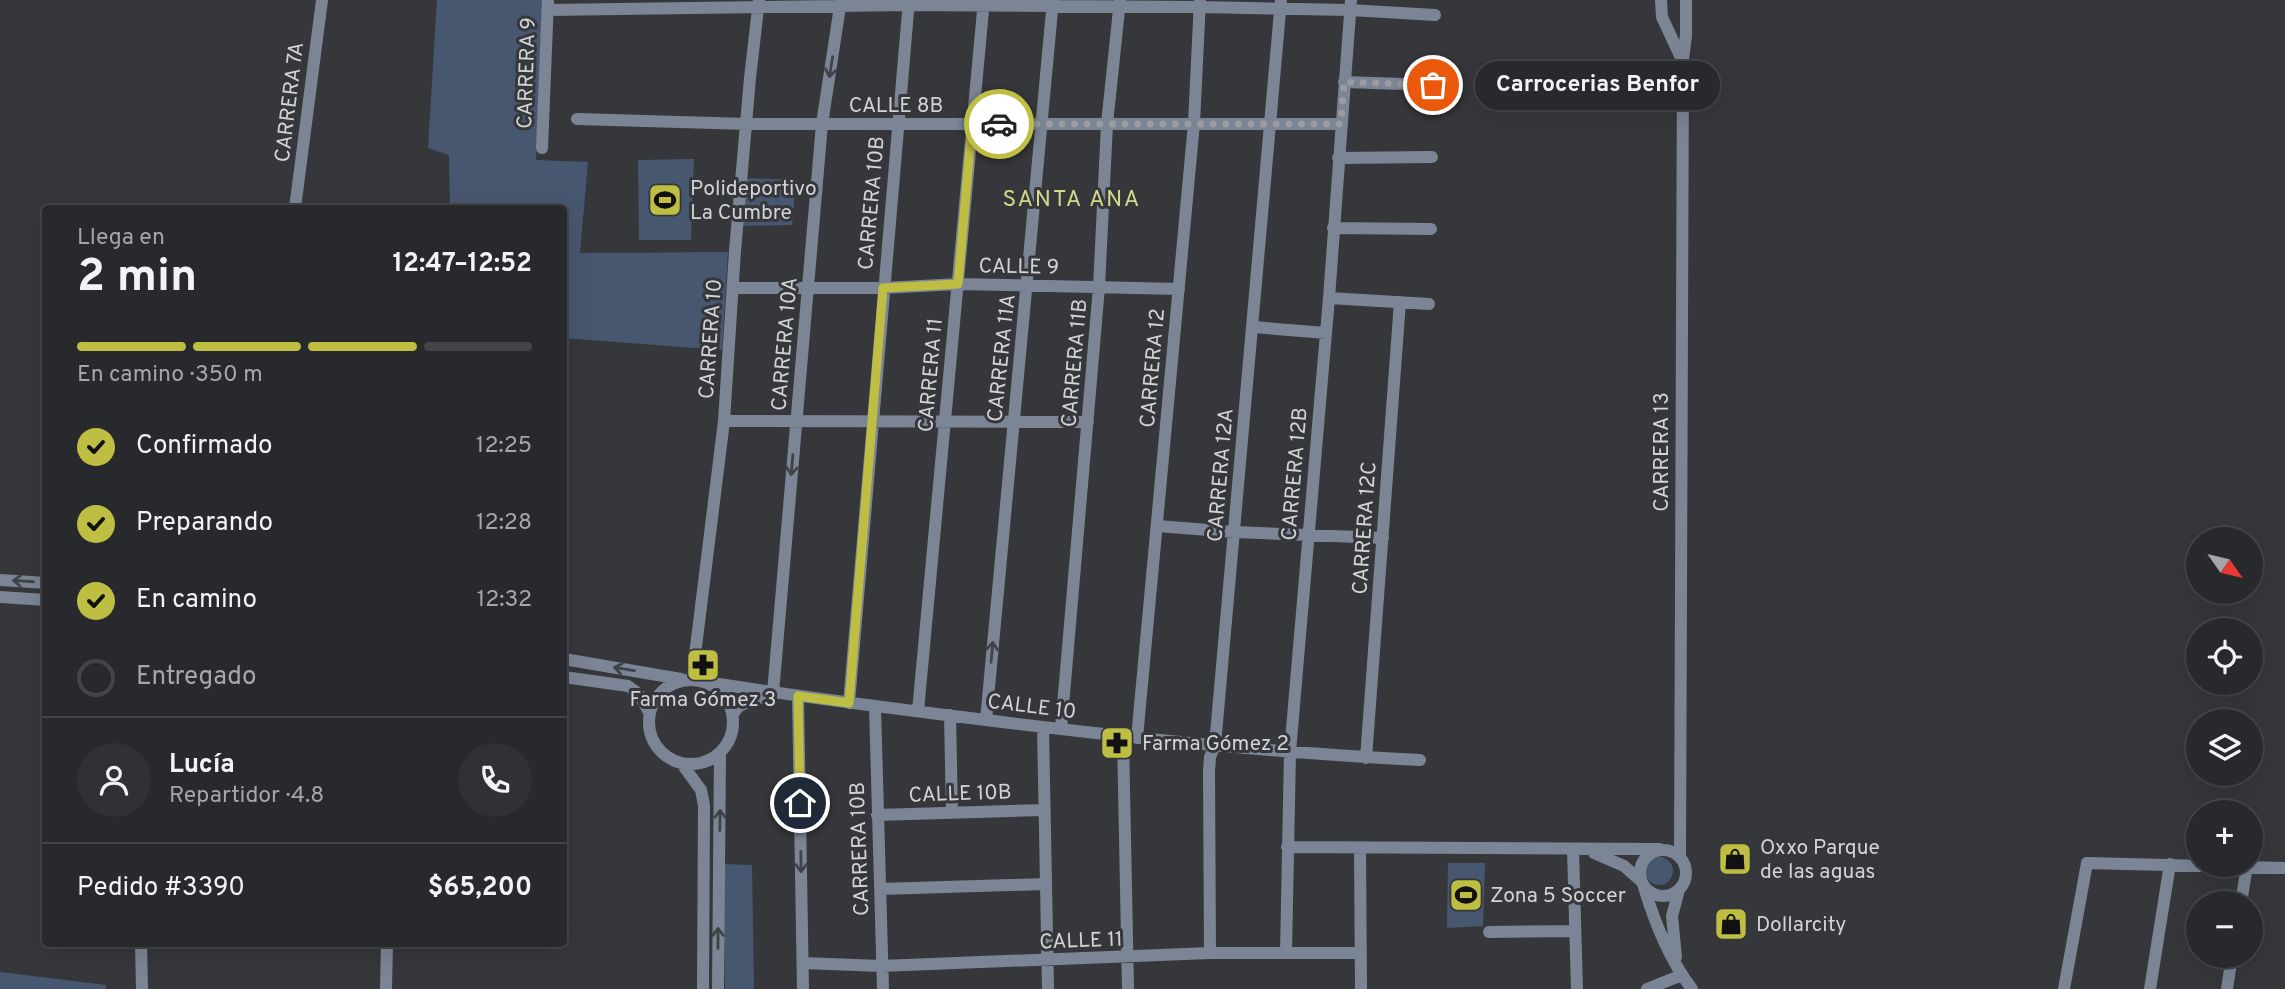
<!DOCTYPE html>
<html lang="es">
<meta charset="utf-8">
<style>
:root{--surface:#28292c;--page:#303134;--text:#f1f3f6;--muted:#a5a6a9;--line:#444548;--accent:#bebf42}
body{margin:0;font-family:Overpass,sans-serif;background:var(--page);color:var(--text);height:100vh;display:flex;flex-direction:column;font-size:26px;white-space:nowrap}
*{box-sizing:border-box;margin:0}
p{font-size:23px;color:var(--muted)}
.icon{flex:none;width:38px;height:38px;fill:none;stroke:currentColor;stroke-width:2;stroke-linecap:round;stroke-linejoin:round}
.map{position:relative;flex:1;overflow:hidden}
.sheet{position:absolute;left:42px;top:205px;width:525px;height:742px;display:flex;flex-direction:column;background:var(--surface);border-radius:7px;box-shadow:0 7px 28px #0002,0 0 0 2px var(--line)}
.sheet>*{flex:none}
.needle{width:46px;rotate:124deg}
.fabs{position:absolute;left:2186px;top:527px;display:grid;gap:14px}
.fabs a{display:grid;place-items:center;width:77px;height:77px;border-radius:50%;background:var(--surface);box-shadow:0 7px 28px #0002,0 0 0 2px var(--line);font-size:35px}
.pin{position:absolute;display:grid;place-items:center;width:60px;height:60px;color:#fff;margin:-30px;border:4px solid #fff;border-radius:50%;box-shadow:0 2px 7px #0007}
.courier{position:absolute;display:grid;place-items:center;width:70px;height:70px;margin:-35px;border:5px solid #bebf42;border-radius:50%;background:#fff;color:#222;box-shadow:0 2px 9px #0007}
.bubble{position:absolute;height:49px;border-radius:24px;background:var(--surface);box-shadow:0 7px 28px #0002,0 0 0 2px var(--line);font-size:23px;font-weight:700;line-height:49px;text-align:center}
.head em{font-style:normal;font-weight:700}
.head div{display:flex;flex-direction:column-reverse}
.head{display:flex;align-items:center;justify-content:space-between;height:119px;padding:0 35px}
h1{font-size:46px;font-weight:700;line-height:52px}
.bar{display:grid;grid-template-columns:repeat(4,1fr);gap:10px 7px;align-content:center;height:84px;padding:0 35px}
.bar i{height:9px;border-radius:5px;background:var(--line)}
.bar .selected{background:var(--accent)}
.bar p{grid-column:span 4}
.line{display:flex;align-items:center;gap:18px;padding:0 35px;border-top:2px solid var(--line)}
.line div{flex:1}
.round{display:grid;place-items:center;flex:none;width:74px;height:74px;border-radius:37px;background:var(--page)}
ol{padding:0 35px;list-style:none}
li{display:flex;align-items:center;gap:21px;height:77px}
li p{margin-inline-start:auto}
li .icon{padding:7px;border-radius:50%;background:var(--accent);color:#111;stroke-width:4}
li:last-child{color:var(--muted)}
li i{width:38px;height:38px;border:4px solid var(--line);border-radius:50%}
.map>svg:first-child{display:block}
.green{fill:#485770}
.lines{fill:none;stroke-linecap:round;stroke-linejoin:round}
.minor{stroke:#7c8595;stroke-width:12}
.oneway{stroke:#404348}
.done{stroke:#9b9ca0;stroke-width:7;stroke-dasharray:0 12.6}
.route{stroke:#bebf42;stroke-width:9}
.labels{text-anchor:middle;stroke-width:6;stroke-linejoin:round;paint-order:stroke}
.street-label{font-size:21px;fill:#d2d3d6;stroke:#35373b}
.poi-label{font-size:21px;fill:#d2d3d6;stroke:#35373b;text-anchor:start}
.neighbourhood-label{font-size:23px;letter-spacing:2px;fill:#d5d789;stroke:#35373b}
</style>
<div class="map">
<svg width="2285" height="989" viewBox="0 0 2285 989">
<rect width="100%" height="100%" fill="#35373b"/>
<path class="green" d="M437,0H543L536,160L588,162L580,253L728,252L722,350L564,338V208H450L449,155L428,148Z
M694,159L691,240H639L638,160Z
M742,178L796,180L792,225L738,226Z
M1645 871a14 14 0 1 1 28 0a14 14 0 1 1-28 0Z
M1448,863H1485L1483,926L1447,928Z
M723,864L752,865L754,989H725Z
M0,972L106,985V989H0Z"/>
<g class="lines">
<path class="minor" d="M1661,0L1662,17L1682,60
M547,10L908,5L1199,7L1350,10L1435,15
M1344,82L1433,85
M577,119L747,124H1341
M542,148L548,0
M1338,158L1432,157
M295,208L322,0
M1333,228L1431,229
M734,288H883L958,284L1179,289
M1329,298L1429,304
M1253,327L1326,333
M724,421L1088,422
M1157,526L1234,532L1383,538
M0,580L46,583
M0,597L46,600
M564,659L681,679
M564,677L628,686L639,694L649,712
M692,679L724,421L735,251L750,78L759,0
M649 722a42 42 0 1 1 84 0a42 42 0 1 1-84 0Z
M706,682C794,696 882,707 970,718C1120,737 1270,753 1420,760
M773,693L822,124L841,0
M798,696L803,989
M849,703L909,0
M875,707L883,989
M918,711L984,0
M732,715L739,706L769,694
M950,715L952,813
M986,720L1053,0
M1043,727L1048,989
M1061,729L1099,287L1107,124L1120,0
M1123,737L1128,989
M1137,738L1194,123L1200,0
M1366,758L1400,302
M682,764L701,790L704,805L703,989
M877,815L1044,810
M1287,847L1660,849
M1360,848L1361,989
M1640 873a23 23 0 1 1 46 0a23 23 0 1 1-46 0Z
M1573,850L1577,989
M1594,853L1624,866L1641,881
M1680,856L1683,60L1686,35V0
M1644,887C1655,924 1669,959 1692,989
M880,889L1045,884
M2241,903L2247,866
M1489,932L1575,931
M141,943L142,989
M1210,953L1209,771L1210,757L1215,745L1281,0
M1286,953L1290,752L1329,298L1351,0
M1676,957L1672,916L1679,890
M803,963L881,966L1210,953H1361
M386,989L387,943
M718,989L720,753
M1647,989L1682,975
M2064,989L2087,863L2285,868
M2150,989L2170,864
M2227,989L2232,956"/>
</g>
<defs><path id="oneway-shaft" d="M-6 0H5M1.5-3L5.5 0L1.5 3" fill="none" stroke-width="1.6" stroke-linecap="round" stroke-linejoin="round" transform="scale(1.75)"/></defs>
<g class="oneway">
<use href="#oneway-shaft" transform="translate(831 67) rotate(99)"/>
<use href="#oneway-shaft" transform="translate(792 465) rotate(95)"/>
<use href="#oneway-shaft" transform="translate(23 581) rotate(-176)"/>
<use href="#oneway-shaft" transform="translate(992 652) rotate(-85)"/>
<use href="#oneway-shaft" transform="translate(624 669) rotate(-171)"/>
<use href="#oneway-shaft" transform="translate(720 820) rotate(-89)"/>
<use href="#oneway-shaft" transform="translate(801 862) rotate(89)"/>
<use href="#oneway-shaft" transform="translate(718 938) rotate(-90)"/>
</g>
<g class="lines">
<path class="done" d="M999,124H1341L1344,82L1433,85"/>
<path class="route" d="M800,803L798,696L849,703L883,288L958,284L972,124H999"/>
</g>
<defs>
<symbol id="stadium-square" viewBox="-11 -11 22 22"><rect x="-9" y="-9" width="18" height="18" rx="4" fill="#bebf42" stroke="#35373b"/><path d="M0-5a6.5 5 0 1 0 0 10a6.5 5 0 1 0 0-10ZM-3.5-1.8h7v3.6h-7Z" fill="#111"/></symbol>
<symbol id="pharmacy-square" viewBox="-11 -11 22 22"><rect x="-9" y="-9" width="18" height="18" rx="4" fill="#bebf42" stroke="#35373b"/><path d="M-2-6h4v4h4v4h-4v4h-4v-4h-4v-4h4Z" fill="#111"/></symbol>
<symbol id="shop-square" viewBox="-11 -11 22 22"><rect x="-9" y="-9" width="18" height="18" rx="4" fill="#bebf42" stroke="#35373b"/><path d="M-5-2.5h2.3a2.7 3.5 0 0 1 5.4 0H5L5.5 6h-11ZM-1.5-2.5h3a1.5 2.3 0 0 0-3 0Z" fill="#111"/></symbol>
</defs>
<g fill-rule="evenodd">
<use href="#stadium-square" x="646" y="181" width="38" height="38"/>
<use href="#pharmacy-square" x="684" y="646" width="38" height="38"/>
<use href="#pharmacy-square" x="1098" y="724" width="38" height="38"/>
<use href="#shop-square" x="1716" y="840" width="38" height="38"/>
<use href="#stadium-square" x="1447" y="876" width="38" height="38"/>
<use href="#shop-square" x="1712" y="905" width="38" height="38"/>
</g>
<g class="labels">
<g class="street-label">
<text transform="translate(526 73) rotate(-88)" y="7">CARRERA 9</text>
<text transform="translate(289 102) rotate(-83)" y="7">CARRERA 7A</text>
<text x="896" y="112">CALLE 8B</text>
<text transform="translate(871 203) rotate(-85)" y="7">CARRERA 10B</text>
<text transform="translate(1019 266) rotate(1)" y="7">CALLE 9</text>
<text transform="translate(710 339) rotate(-86)" y="7">CARRERA 10</text>
<text transform="translate(784 344) rotate(-85)" y="7">CARRERA 10A</text>
<text transform="translate(1001 358) rotate(-84)" y="7">CARRERA 11A</text>
<text transform="translate(1074 363) rotate(-85)" y="7">CARRERA 11B</text>
<text transform="translate(1152 368) rotate(-85)" y="7">CARRERA 12</text>
<text transform="translate(930 375) rotate(-85)" y="7">CARRERA 11</text>
<text transform="translate(1661 452) rotate(-90)" y="7">CARRERA 13</text>
<text transform="translate(1294 474) rotate(-85)" y="7">CARRERA 12B</text>
<text transform="translate(1220 475) rotate(-85)" y="7">CARRERA 12A</text>
<text transform="translate(1364 528) rotate(-86)" y="7">CARRERA 12C</text>
<text transform="translate(1032 706) rotate(7)" y="7">CALLE 10</text>
<text transform="translate(960 793) rotate(-2)" y="7">CALLE 10B</text>
<text transform="translate(859 849) rotate(-92)" y="7">CARRERA 10B</text>
<text transform="translate(1081 940) rotate(-2)" y="7">CALLE 11</text>
</g>
<g class="poi-label">
<text x="690" y="195">Polideportivo<tspan x="690" dy="24">La Cumbre</tspan></text>
<text x="703" y="706" text-anchor="middle">Farma Gómez 3</text>
<text x="1142" y="750">Farma Gómez 2</text>
<text x="1760" y="854">Oxxo Parque<tspan x="1760" dy="24">de las aguas</tspan></text>
<text x="1490" y="902">Zona 5 Soccer</text>
<text x="1756" y="931">Dollarcity</text>
</g>
<g class="neighbourhood-label">
<text x="1072" y="206">SANTA ANA</text>
</g>
</g>
</svg>
<div class="fabs">
<a><svg class="needle" viewBox="-14 -14 28 28"><path d="M0-13l5 13h-10z" fill="#e53935"/><path d="M0 13l5-13h-10z" fill="#a5a6a9"/></svg></a>
<a><svg class="icon" aria-label="locate" viewBox="0 0 24 24"><circle cx="12" cy="12" r="6"/><path d="M12 2v4M12 18v4M2 12h4M18 12h4"/></svg></a>
<a><svg class="icon" aria-label="layers" viewBox="0 0 24 24"><path d="M12 4l9 5-9 5-9-5zM3 14l9 5 9-5"/></svg></a>
<a>+</a>
<a>−</a>
</div>
<div class="pin" style="left:1433px;top:85px;background:#ea580c"><svg class="icon" aria-label="bag" viewBox="0 0 24 24"><path d="M5 8h14l-1 12H6zM9 8a3 3 0 0 1 6 0"/></svg></div>
<div class="pin" style="left:800px;top:803px;background:#1f2937"><svg class="icon" aria-label="home" viewBox="0 0 24 24"><path d="M3 11l9-7 9 7M6 9v11h12V9"/></svg></div>
<div class="courier" style="left:999px;top:124px"><svg class="icon" aria-label="car" viewBox="0 0 24 24"><path d="M5 17H2v-5l4-1 3-4h7l3 4 3 1v5h-3M9 17h6M6 11h13"/><circle cx="7" cy="17" r="2"/><circle cx="17" cy="17" r="2"/></svg></div>
<div class="bubble" style="left:1475px;top:61px;width:245px">Carrocerias Benfor</div>
<section class="sheet">
<div class="head"><div><h1>2 min</h1><p>Llega en</p></div><em>12:47–12:52</em></div>
<div class="bar"><i class="selected"></i><i class="selected"></i><i class="selected"></i><i></i><p>En camino · 350 m</p></div>
<ol>
<li><svg class="icon" aria-label="check" viewBox="0 0 24 24"><path d="M5 12l5 5 9-10"/></svg>Confirmado<p>12:25</p></li>
<li><svg class="icon" aria-label="check" viewBox="0 0 24 24"><path d="M5 12l5 5 9-10"/></svg>Preparando<p>12:28</p></li>
<li><svg class="icon" aria-label="check" viewBox="0 0 24 24"><path d="M5 12l5 5 9-10"/></svg>En camino<p>12:32</p></li>
<li><i></i>Entregado</li>
</ol>
<div class="line" style="height:126px"><a class="round"><svg class="icon" aria-label="person" viewBox="0 0 24 24"><circle cx="12" cy="8" r="4"/><path d="M4 21q1-7 8-7t8 7"/></svg></a><div><b>Lucía</b><p>Repartidor · 4.8</p></div><a class="round"><svg class="icon" aria-label="phone" viewBox="0 0 24 24"><path d="M5 4h4l2 5-3 2q2 4 5 5l2-3 5 2v4C11 20 4 13 5 4z"/></svg></a></div>
<div class="line" style="height:91px"><div>Pedido #3390</div><b>$65,200</b></div>
</section>
</div>
